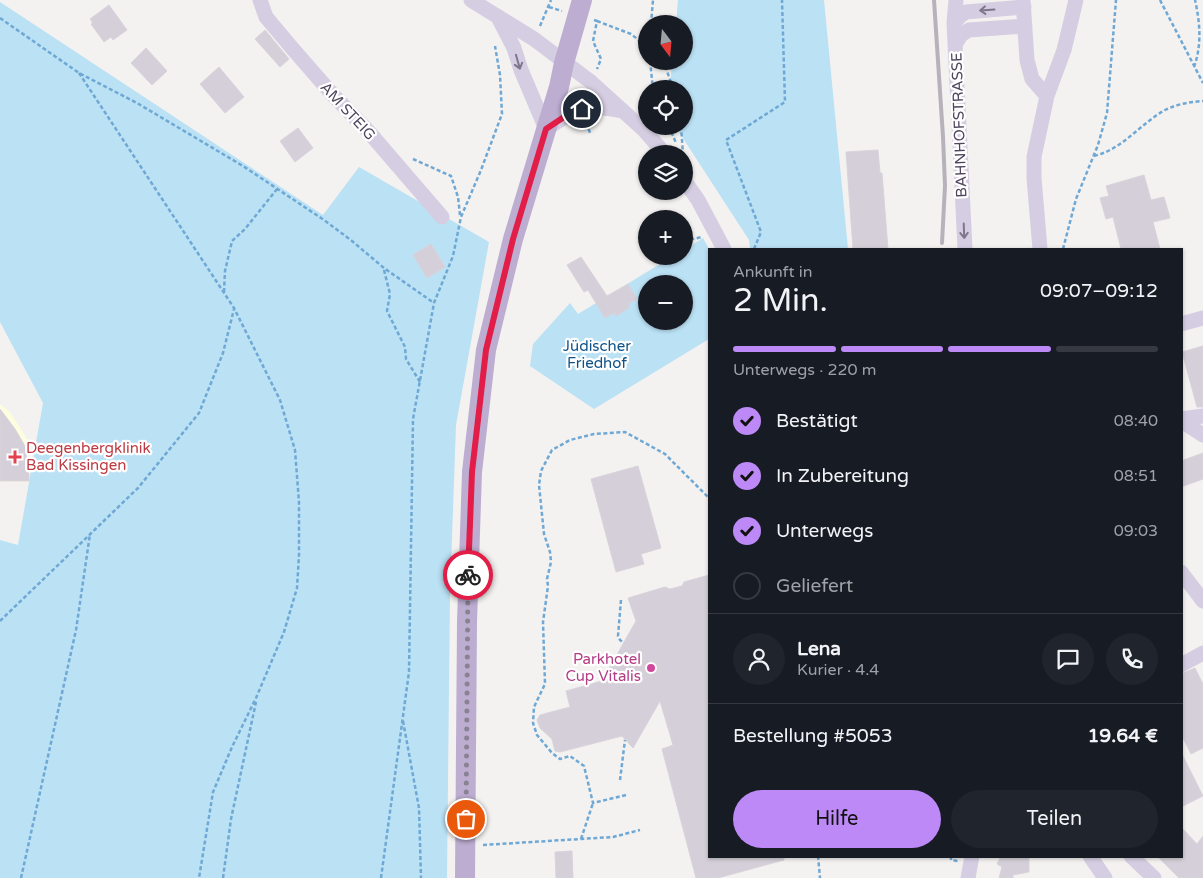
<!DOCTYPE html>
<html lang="de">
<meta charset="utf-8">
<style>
:root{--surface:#171b24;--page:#20242c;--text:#f1f3f6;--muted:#9ea1a6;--line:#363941;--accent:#bd89f6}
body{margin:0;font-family:"Varela Round",sans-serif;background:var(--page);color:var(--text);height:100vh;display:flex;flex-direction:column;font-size:19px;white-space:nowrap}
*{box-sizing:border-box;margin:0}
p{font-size:16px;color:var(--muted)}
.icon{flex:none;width:28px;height:28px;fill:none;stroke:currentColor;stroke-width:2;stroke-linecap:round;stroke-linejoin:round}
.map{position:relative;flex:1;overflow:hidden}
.drawer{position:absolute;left:708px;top:248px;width:475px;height:610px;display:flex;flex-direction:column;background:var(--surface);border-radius:0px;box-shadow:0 1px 4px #0004}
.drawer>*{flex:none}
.needle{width:32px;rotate:164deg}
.buttons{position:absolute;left:638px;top:15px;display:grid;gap:10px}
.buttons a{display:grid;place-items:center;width:55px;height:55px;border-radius:50%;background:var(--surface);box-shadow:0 1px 4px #0004;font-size:25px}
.pin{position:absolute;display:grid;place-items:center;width:42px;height:42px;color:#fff;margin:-21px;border:2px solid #fff;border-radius:50%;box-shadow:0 1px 5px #0007}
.courier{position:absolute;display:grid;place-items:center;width:50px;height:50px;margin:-25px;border:4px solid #e11d48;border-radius:50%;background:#fff;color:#222;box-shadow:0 1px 6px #0007}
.headline em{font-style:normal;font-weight:600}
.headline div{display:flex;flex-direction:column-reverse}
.headline{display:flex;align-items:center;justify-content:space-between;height:85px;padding:0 25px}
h1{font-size:32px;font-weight:600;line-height:38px}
.bar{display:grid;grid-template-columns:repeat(4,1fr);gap:8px 5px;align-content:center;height:60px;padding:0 25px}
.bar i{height:6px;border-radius:4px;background:var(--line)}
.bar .current{background:var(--accent)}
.bar p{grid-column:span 4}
.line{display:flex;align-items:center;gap:12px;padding:0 25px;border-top:1px solid var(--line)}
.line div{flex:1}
.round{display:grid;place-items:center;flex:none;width:52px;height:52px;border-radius:26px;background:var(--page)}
ol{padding:0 25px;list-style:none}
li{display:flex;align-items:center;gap:15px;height:55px}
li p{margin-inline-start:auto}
li .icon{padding:5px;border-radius:50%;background:var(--accent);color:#111;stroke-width:4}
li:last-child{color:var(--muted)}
li i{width:28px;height:28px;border:2px solid var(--line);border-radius:50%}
.action{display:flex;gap:10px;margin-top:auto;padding:10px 25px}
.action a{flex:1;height:58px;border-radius:30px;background:var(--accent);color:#111;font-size:20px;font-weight:600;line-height:58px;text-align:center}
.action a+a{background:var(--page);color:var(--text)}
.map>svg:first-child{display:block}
.medical{fill:#fdfddf}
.green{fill:#bbe1f4;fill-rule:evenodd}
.building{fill:#d4cfd8;stroke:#d9d3dc}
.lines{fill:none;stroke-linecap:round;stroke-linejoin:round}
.path{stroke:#6fa8d5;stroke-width:2.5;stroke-dasharray:4 2.5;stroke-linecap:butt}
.minor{stroke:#d5cde1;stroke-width:15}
.major{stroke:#bdadd1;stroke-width:20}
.rail{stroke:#b7b1bb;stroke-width:4}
.oneway{stroke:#7f758c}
.done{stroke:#898292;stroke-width:5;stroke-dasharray:0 9}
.route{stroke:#e11d48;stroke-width:6}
.health-dot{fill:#e0444e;stroke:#fff;stroke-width:2}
.hotel-dot{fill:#d1479c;stroke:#fff;stroke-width:2}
.labels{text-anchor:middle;stroke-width:4.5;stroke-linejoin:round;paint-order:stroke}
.street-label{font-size:15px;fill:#50465f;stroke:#fff}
.park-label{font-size:15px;fill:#0e5389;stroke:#fff}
.health-label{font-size:15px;fill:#be3a42;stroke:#fff;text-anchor:start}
.hotel-label{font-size:15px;fill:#b23c85;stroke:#fff;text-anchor:end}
</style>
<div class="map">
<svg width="1203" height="878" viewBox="0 0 1203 878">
<rect width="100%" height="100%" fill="#f3f2f0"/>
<path class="medical" d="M0,404L10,412L29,442V482H0Z"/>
<path class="green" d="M678,0H824L848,249H750L749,240L675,126H684V89H670L672,61H684V24H676Z
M0,2L323,215L359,167L489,242L456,425L450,594L447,878H0V540L18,545L43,403L0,322Z
M703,238L709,249V339L594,409L530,366L533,344L570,303L578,314L673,256H684V250ZM646,284H684V321H646Z"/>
<path class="building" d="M109,5L127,30L113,40L111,37L104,42L91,24L93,23L90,19Z
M265,30L289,59L280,67L255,39Z
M146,48L167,71L152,85L131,63Z
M219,67L244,97L225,113L200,84Z
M298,128L313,148L295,162L280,141Z
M878,150L880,173H882L888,249H853L846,152Z
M1144,175L1151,200L1164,197L1170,218L1153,222L1160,249H1121L1113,217L1106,219L1100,198L1109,196L1106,186Z
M431,244L445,267L427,278L413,255Z
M581,257L607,296L628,284L637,299L628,304L630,307L616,316L614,313L605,318L588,290L584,292L567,265Z
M1203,346V407H1197L1182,352Z
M0,409L15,429L25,446L29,475V481H0Z
M1203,453V479L1181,487V461Z
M638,466L661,548L641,554L644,564L616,572L591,479Z
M709,575V856H784V860L718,878H696L662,749L673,745L660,701L633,748L622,736L560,752L555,751L552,739L540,728L537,720L540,715L570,707L566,691L602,681L636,621L628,598L665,587L670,589L682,586L684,582Z
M1195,668L1203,684V748L1191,754L1181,734V674Z
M1181,752L1203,796L1181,807Z
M1181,827L1197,844L1203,836V878H1179L1157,856H1181Z
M572,851L573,878H556L555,852Z
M1001,856H1029V872L1013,875V878H999L1002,867L997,864Z"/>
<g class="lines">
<path class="path" d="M1160,0L1203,83
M549,7L562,11
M0,18L79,73L137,103L243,166L324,220L352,241L384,268L434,303
M594,20L597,21L593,41L601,59L597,69
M597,21L631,34L646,46
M651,24L653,0
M540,26L551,0
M650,61L653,89
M662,61L665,65L673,89
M1194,67C1202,45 1200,22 1195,0
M79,73L234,308L280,400L295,450L299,502V555L297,588L284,632L256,698L232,747L213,792L199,878
M586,123L591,135
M669,126L676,143
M681,126L683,154
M1094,156C1123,149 1140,124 1165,110C1177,104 1190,102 1203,101
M684,157L687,165
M413,159L451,176L458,197L460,215
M684,241L702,237
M754,249L761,232L726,140L785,102L782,0
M1063,249L1076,199L1098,145L1107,113L1116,0
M384,270L390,294L387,311L405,347L406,359L420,382
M224,292L225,271L232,241L245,229L277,189
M621,600L618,636L620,640L624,643
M0,621L138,488L199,413L223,353L234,309
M403,721L419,808L421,878
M620,780L625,740
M626,795L593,803L584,766L570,756L560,759L552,753L537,735L533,723L534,707L545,684L543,622L548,586L547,579L551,562L550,552L544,534L539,485L541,471L552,450L570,440L594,434L625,432L665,454L709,498
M581,839L593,803
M483,845L613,837L640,830
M818,856L820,878
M951,856V860L958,861
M21,878L76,630L90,534
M223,878L231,819L256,702
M381,878L409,672L413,419L434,303L453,256L461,217L481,170L502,114L500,75L495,46"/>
<path class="minor" d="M260,0L266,17L292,48L333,95L368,131L442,217
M471,0L534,39L591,82L644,130L665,154
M956,0L954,23L965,249
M1023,0L1027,60L1032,79L1047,96
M499,19L514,48L521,70L546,129C576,109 586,103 622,111
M954,23L960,16L966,12L1024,7
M956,43L961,35L969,30L1025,26
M684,180L698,200L724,249
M1040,249L1034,178V157L1047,96L1064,50L1076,0
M1181,324L1203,318
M1181,419L1203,416
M1181,421L1203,435
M1181,572L1203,601
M1181,665L1203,653
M1090,856L1105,878
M1131,856L1154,878
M968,878L972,856"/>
<path class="major" d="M465,878L467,622L472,472L486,350L513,239L559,87L564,63L582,0"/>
<path class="rail" d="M934,0L943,137L945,186L942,243"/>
</g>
<defs><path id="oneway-shaft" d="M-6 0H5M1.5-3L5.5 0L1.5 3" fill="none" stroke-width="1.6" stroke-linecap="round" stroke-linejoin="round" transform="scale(1.25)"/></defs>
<g class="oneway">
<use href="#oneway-shaft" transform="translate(987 10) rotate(176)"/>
<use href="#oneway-shaft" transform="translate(518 62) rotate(74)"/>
<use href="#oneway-shaft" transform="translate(964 231) rotate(88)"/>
</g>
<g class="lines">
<path class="done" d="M466,819L468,575"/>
<path class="route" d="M468,575L472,472L486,350L513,239L546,129L567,115L582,109"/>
</g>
<path class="health-dot" d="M12.5 449.5h5v5h5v5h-5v5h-5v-5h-5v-5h5z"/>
<circle class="hotel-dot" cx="651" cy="668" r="5"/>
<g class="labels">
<g class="street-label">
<text transform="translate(348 111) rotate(47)" y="5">AM STEIG</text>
<text transform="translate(959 125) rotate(-92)" y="5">BAHNHOFSTRASSE</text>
</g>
<g class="park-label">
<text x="597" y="351">Jüdischer<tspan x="597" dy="17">Friedhof</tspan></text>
</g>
<g class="health-label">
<text x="26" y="453">Deegenbergklinik<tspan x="26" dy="17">Bad Kissingen</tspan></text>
</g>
<g class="hotel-label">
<text x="641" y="664">Parkhotel<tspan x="641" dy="17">Cup Vitalis</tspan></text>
</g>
</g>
</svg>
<div class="buttons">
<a><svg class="needle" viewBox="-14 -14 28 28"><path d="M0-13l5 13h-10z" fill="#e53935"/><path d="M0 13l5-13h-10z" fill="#9ea1a6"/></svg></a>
<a><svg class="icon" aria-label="locate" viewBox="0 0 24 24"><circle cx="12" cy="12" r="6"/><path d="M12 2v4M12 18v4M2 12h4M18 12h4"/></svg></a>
<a><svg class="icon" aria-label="layers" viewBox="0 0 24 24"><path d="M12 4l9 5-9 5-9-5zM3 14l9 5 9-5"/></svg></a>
<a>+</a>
<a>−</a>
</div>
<div class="pin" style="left:466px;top:819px;background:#ea580c"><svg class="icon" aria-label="bag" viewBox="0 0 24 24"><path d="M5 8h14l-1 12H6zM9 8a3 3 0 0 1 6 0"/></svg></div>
<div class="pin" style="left:582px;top:109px;background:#1f2937"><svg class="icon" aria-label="home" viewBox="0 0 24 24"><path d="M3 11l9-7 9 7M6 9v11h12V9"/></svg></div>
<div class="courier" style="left:468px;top:575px"><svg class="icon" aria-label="bike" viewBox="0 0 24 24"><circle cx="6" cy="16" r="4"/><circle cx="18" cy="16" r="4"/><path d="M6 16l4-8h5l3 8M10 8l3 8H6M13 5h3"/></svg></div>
<section class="drawer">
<div class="headline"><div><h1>2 Min.</h1><p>Ankunft in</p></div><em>09:07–09:12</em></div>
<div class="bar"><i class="current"></i><i class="current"></i><i class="current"></i><i></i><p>Unterwegs · 220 m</p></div>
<ol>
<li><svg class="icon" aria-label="check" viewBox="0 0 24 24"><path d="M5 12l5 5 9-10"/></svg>Bestätigt<p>08:40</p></li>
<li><svg class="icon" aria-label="check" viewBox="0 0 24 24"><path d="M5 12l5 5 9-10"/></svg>In Zubereitung<p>08:51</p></li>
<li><svg class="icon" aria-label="check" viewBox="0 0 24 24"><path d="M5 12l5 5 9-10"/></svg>Unterwegs<p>09:03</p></li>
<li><i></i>Geliefert</li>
</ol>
<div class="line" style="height:90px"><a class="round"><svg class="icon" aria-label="person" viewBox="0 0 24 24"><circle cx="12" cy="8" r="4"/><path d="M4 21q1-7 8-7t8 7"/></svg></a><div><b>Lena</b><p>Kurier · 4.4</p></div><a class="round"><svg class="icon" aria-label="chat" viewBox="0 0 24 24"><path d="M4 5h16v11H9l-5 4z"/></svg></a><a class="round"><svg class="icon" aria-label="phone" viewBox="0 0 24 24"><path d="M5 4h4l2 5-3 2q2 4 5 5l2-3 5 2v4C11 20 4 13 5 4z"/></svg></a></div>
<div class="line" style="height:65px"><div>Bestellung #5053</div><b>19.64 €</b></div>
<div class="action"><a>Hilfe</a><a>Teilen</a></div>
</section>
</div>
